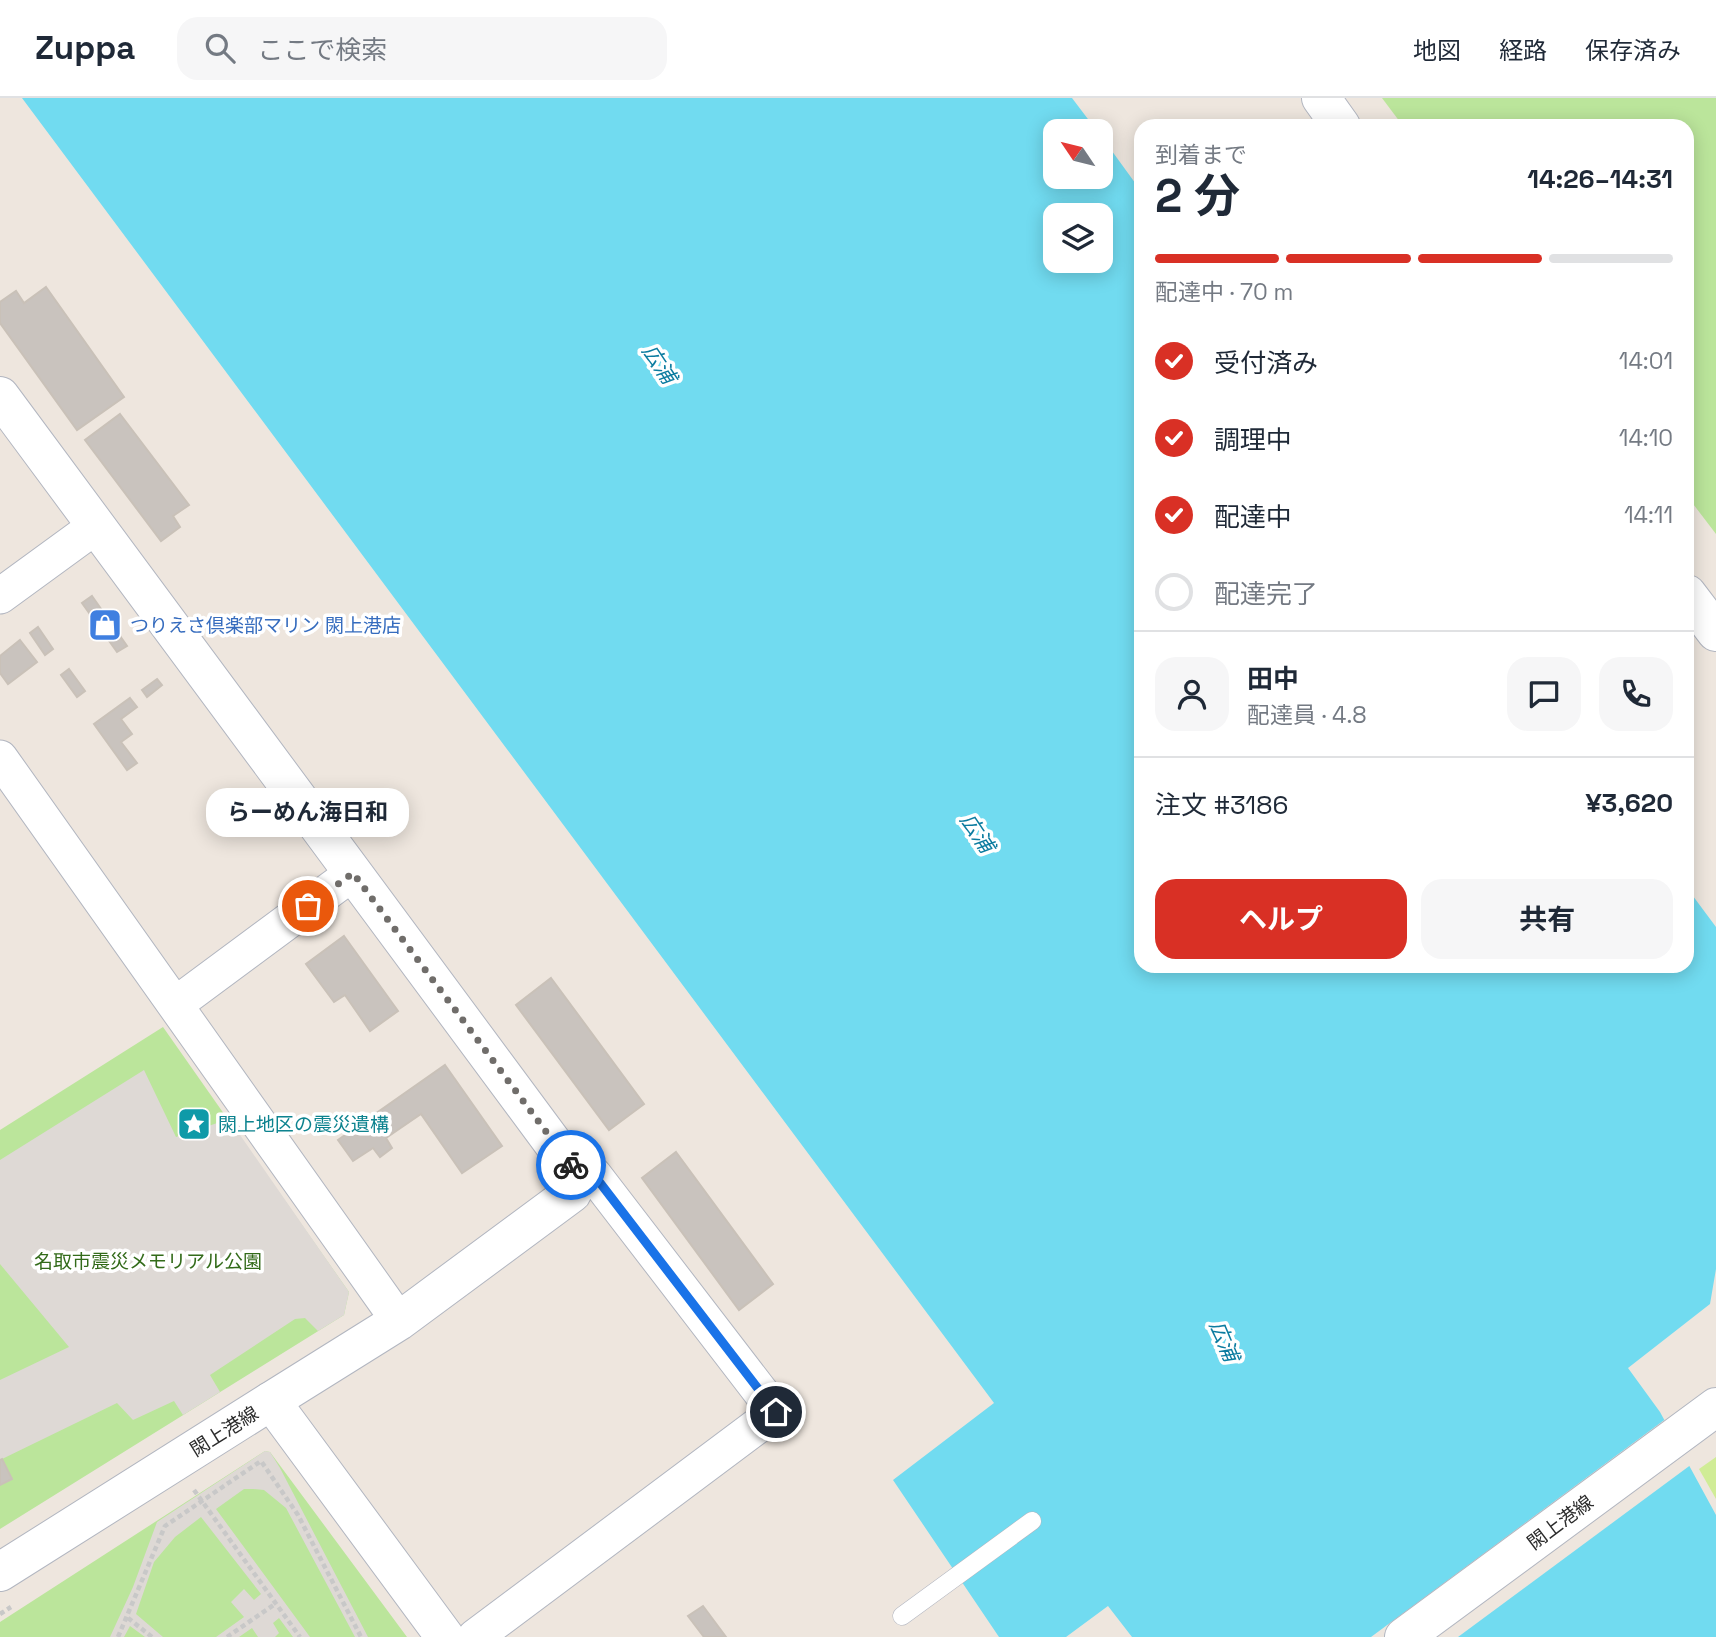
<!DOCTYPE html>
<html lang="ja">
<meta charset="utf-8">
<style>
:root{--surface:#fff;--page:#f6f6f7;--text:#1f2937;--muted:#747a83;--line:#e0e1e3;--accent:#d93025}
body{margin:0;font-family:"Space Grotesk","Noto Sans JP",sans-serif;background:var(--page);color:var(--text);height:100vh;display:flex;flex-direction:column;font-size:26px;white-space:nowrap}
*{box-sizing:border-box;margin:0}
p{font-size:23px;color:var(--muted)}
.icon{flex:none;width:38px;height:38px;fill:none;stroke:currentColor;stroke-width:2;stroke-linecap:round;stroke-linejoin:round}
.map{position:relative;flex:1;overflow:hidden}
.sheet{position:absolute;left:1134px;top:21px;width:560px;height:854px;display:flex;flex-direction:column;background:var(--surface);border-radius:21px;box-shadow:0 4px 18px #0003}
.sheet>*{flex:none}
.needle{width:46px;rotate:305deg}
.fabs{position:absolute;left:1043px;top:21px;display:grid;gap:14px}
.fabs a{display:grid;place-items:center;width:70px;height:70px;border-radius:14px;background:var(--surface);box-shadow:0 4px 18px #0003;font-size:35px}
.pin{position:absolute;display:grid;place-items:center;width:60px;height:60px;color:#fff;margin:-30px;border:4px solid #fff;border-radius:50%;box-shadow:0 2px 7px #0007}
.courier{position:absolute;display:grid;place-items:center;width:70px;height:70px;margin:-35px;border:5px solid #1a73e8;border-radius:50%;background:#fff;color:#222;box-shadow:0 2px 9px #0007}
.bubble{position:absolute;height:49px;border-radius:21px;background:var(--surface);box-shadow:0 4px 18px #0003;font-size:23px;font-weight:700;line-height:49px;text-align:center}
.head em{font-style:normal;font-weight:700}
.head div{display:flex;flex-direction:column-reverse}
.head{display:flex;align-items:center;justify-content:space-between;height:119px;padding:0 21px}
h1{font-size:46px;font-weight:700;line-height:52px}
.bar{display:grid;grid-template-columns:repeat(4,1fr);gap:10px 7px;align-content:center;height:84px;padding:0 21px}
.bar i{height:9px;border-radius:5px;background:var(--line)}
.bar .selected{background:var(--accent)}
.bar p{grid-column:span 4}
.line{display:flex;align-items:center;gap:18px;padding:0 21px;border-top:2px solid var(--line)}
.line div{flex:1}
.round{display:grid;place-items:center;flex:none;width:74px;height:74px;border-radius:21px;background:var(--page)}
ol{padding:0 21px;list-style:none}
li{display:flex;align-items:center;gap:21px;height:77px}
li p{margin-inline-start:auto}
li .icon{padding:7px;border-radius:50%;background:var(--accent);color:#fff;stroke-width:4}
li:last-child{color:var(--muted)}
li i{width:38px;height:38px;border:4px solid var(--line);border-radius:50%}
.action{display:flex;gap:14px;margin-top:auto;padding:14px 21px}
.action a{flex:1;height:80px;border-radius:21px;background:var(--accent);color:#fff;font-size:28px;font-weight:700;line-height:80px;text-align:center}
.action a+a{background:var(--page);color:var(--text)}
header{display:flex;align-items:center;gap:42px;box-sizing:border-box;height:98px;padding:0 35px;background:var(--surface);border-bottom:2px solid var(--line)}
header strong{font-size:33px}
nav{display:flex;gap:38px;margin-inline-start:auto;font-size:24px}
.search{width:490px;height:63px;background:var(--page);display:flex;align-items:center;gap:18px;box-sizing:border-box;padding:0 24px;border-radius:21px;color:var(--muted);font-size:26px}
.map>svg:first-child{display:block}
.green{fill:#bbe59b}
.pitch{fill:#d0ec96}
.plaza{fill:#ded9d5}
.water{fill:#71dbf0;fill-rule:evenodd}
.pier{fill:#eee6de}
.building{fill:#c9c3be;stroke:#c9c1b8;stroke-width:2}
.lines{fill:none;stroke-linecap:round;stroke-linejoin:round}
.service-casing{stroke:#b2b6c0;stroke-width:19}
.minor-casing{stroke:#b2b6c0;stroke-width:37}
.tertiary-casing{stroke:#b2b6c0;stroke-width:40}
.secondary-casing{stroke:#b2b6c0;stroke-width:40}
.path{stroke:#c8c8c8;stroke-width:4.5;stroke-dasharray:5 3.5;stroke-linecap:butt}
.service{stroke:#fff;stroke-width:18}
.minor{stroke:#fff;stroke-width:35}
.tertiary{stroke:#fff;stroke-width:38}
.secondary{stroke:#fff;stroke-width:38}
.done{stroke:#706d6a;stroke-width:7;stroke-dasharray:0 12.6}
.route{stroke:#1a73e8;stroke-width:9}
.labels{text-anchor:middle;stroke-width:7;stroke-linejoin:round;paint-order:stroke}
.shop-label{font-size:19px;fill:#366cbe;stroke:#fff;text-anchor:start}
.culture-label{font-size:19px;fill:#0d838f;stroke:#fff;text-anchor:start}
.park-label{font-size:19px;fill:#336b1a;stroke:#fff}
.street-label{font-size:19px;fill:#2c2c2c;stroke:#fff}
.water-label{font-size:21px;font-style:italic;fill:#0c7ca0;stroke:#fff}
</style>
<header>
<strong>Zuppa</strong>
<div class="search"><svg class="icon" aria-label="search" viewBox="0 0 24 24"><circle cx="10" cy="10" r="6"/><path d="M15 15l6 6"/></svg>ここで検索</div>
<nav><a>地図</a><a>経路</a><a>保存済み</a></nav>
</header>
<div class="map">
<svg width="1716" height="1539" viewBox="0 0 1716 1539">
<rect width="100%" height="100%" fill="#eee6de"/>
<path class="green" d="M1382,0H1716V436L1687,398V28H1403Z
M163,929L349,1194L344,1217L0,1431V1032Z
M265,1353L270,1354L407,1539H0V1524Z"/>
<path class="pitch" d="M1716,1359V1401L1699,1371Z"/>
<path class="plaza" d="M144,972L176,1039L229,1021L349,1194L344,1217L318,1233L305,1220L295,1221L210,1277L220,1294L183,1317L174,1303L133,1322L117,1305L0,1362V1282L69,1249L0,1166V1062Z
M265,1353L270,1354L280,1370L368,1539H355L286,1410L264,1392L253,1391H244L216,1411L310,1539H293L279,1520L273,1525L279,1535L275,1539H258L252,1530L239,1539H216L244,1519L231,1504L244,1491L254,1502L261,1496L201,1419L175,1439L154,1464L136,1516L163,1539H145L130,1528L124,1539H110L133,1489L157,1424Z"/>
<path class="water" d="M22,0H1072L1097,33H1055V79H1101V38L1141,93V868H1687V790L1716,829V1171L1710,1206L1628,1270L1660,1314L1716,1417V1539H1132L1108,1508L1066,1539H999L893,1382L994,1305ZM1055,117H1101V163H1055Z"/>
<path class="pier" d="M1667,1320L1692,1366L1458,1539H1371Z"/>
<path class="building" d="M46,189L124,299L77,332L0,225V204L16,193L24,205Z
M120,316L189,407L173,418L180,429L161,443L85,342Z
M92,498L127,548L117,554L82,505Z
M38,529L53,551L45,557L30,535Z
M20,542L37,564L8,586L0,575V558Z
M69,571L85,593L77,599L61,577Z
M157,581L162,587L147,599L142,592Z
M130,600L137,609L121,621L132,636L121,644L137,665L127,672L94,626Z
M344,838L398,913L370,933L345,897L334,904L306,866Z
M551,880L644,1006L609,1032L516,907Z
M445,967L502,1048L462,1075L421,1016L386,1040L392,1050L380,1059L373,1050L353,1063L338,1042Z
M676,1054L773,1186L739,1212L642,1080Z
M2,1361L12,1381L0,1387V1362Z
M703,1508L726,1539H704L688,1518Z"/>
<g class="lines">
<defs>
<path id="service" d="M902,1518L1032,1423"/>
<path id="minor" d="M0,498L96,428
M0,660L399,1223
M176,906L353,775
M475,1539L776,1314L594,1077L578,1079"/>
<path id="tertiary" d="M1321,0L1341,28
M0,298L578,1079L572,1095L399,1223L271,1303
M1687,496L1716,534"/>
<path id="secondary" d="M0,1474L271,1303L445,1539
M1404,1539L1716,1309"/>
</defs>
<use href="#service" class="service-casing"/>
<use href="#minor" class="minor-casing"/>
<use href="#tertiary" class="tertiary-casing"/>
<use href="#secondary" class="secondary-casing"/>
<path class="path" d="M194,1392L300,1539
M0,1516L11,1509
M128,1520L152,1539
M118,1539L165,1428L261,1363L298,1417L361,1539
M227,1539L275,1506"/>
<use href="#service" class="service"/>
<use href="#minor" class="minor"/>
<use href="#tertiary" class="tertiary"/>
<use href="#secondary" class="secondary"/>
</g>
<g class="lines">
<path class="done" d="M308,808L353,775L571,1067"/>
<path class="route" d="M571,1067L578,1079L594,1077L776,1314"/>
</g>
<defs>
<symbol id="shop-square" viewBox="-11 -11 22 22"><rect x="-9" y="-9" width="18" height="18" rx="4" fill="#3f7fe0" stroke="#fff"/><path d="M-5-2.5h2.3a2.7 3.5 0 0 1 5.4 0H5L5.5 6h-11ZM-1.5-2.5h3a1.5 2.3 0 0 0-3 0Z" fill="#fff"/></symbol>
<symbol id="sight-square" viewBox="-11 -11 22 22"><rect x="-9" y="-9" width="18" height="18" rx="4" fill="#0f9aa8" stroke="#fff"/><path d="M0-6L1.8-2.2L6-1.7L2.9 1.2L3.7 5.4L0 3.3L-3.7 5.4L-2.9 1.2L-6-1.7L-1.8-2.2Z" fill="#fff"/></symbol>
</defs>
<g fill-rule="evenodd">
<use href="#shop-square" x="86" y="508" width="38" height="38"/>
<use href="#sight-square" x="175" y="1007" width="38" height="38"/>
</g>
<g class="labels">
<g class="shop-label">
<text x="130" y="534">つりえさ倶楽部マリン 閖上港店</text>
</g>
<g class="culture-label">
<text x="218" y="1033">閖上地区の震災遺構</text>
</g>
<g class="park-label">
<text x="148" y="1170">名取市震災メモリアル公園</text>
</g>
<g class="street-label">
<text transform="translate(224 1333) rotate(-32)" y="7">閖上港線</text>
<text transform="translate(1560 1424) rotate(-37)" y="7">閖上港線</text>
</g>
<g class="water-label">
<text transform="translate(659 266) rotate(56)" y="7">広浦</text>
<text transform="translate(977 735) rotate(56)" y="7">広浦</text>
<text transform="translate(1224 1243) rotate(67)" y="7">広浦</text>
</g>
</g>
</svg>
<div class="fabs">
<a><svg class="needle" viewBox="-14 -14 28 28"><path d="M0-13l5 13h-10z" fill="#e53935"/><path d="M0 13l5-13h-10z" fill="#747a83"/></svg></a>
<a><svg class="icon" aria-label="layers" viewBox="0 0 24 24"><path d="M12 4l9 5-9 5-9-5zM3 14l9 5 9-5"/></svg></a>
</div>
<div class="pin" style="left:308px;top:808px;background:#ea580c"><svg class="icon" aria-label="bag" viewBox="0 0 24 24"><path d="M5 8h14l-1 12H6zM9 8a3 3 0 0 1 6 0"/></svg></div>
<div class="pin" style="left:776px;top:1314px;background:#1f2937"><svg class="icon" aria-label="home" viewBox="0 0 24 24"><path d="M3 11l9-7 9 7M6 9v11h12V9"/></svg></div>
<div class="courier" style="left:571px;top:1067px"><svg class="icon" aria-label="bike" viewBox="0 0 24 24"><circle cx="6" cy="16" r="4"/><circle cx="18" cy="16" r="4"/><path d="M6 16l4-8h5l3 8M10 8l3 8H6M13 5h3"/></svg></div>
<div class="bubble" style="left:206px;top:690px;width:203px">らーめん海日和</div>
<section class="sheet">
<div class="head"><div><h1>2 分</h1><p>到着まで</p></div><em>14:26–14:31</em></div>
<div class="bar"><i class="selected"></i><i class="selected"></i><i class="selected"></i><i></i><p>配達中 · 70 m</p></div>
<ol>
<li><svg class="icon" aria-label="check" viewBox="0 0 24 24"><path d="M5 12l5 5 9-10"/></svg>受付済み<p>14:01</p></li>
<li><svg class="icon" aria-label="check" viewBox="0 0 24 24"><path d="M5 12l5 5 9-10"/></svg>調理中<p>14:10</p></li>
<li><svg class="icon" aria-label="check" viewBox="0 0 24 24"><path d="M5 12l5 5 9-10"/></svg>配達中<p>14:11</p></li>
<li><i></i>配達完了</li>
</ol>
<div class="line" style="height:126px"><a class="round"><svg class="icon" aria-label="person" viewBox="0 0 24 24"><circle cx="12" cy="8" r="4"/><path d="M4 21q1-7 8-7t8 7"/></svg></a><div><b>田中</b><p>配達員 · 4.8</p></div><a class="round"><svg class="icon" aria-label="chat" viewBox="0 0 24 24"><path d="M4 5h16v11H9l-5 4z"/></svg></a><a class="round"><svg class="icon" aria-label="phone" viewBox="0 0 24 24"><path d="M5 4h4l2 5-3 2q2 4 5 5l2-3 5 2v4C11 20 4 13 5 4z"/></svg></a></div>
<div class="line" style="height:91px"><div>注文 #3186</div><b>¥3,620</b></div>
<div class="action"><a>ヘルプ</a><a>共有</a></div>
</section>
</div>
